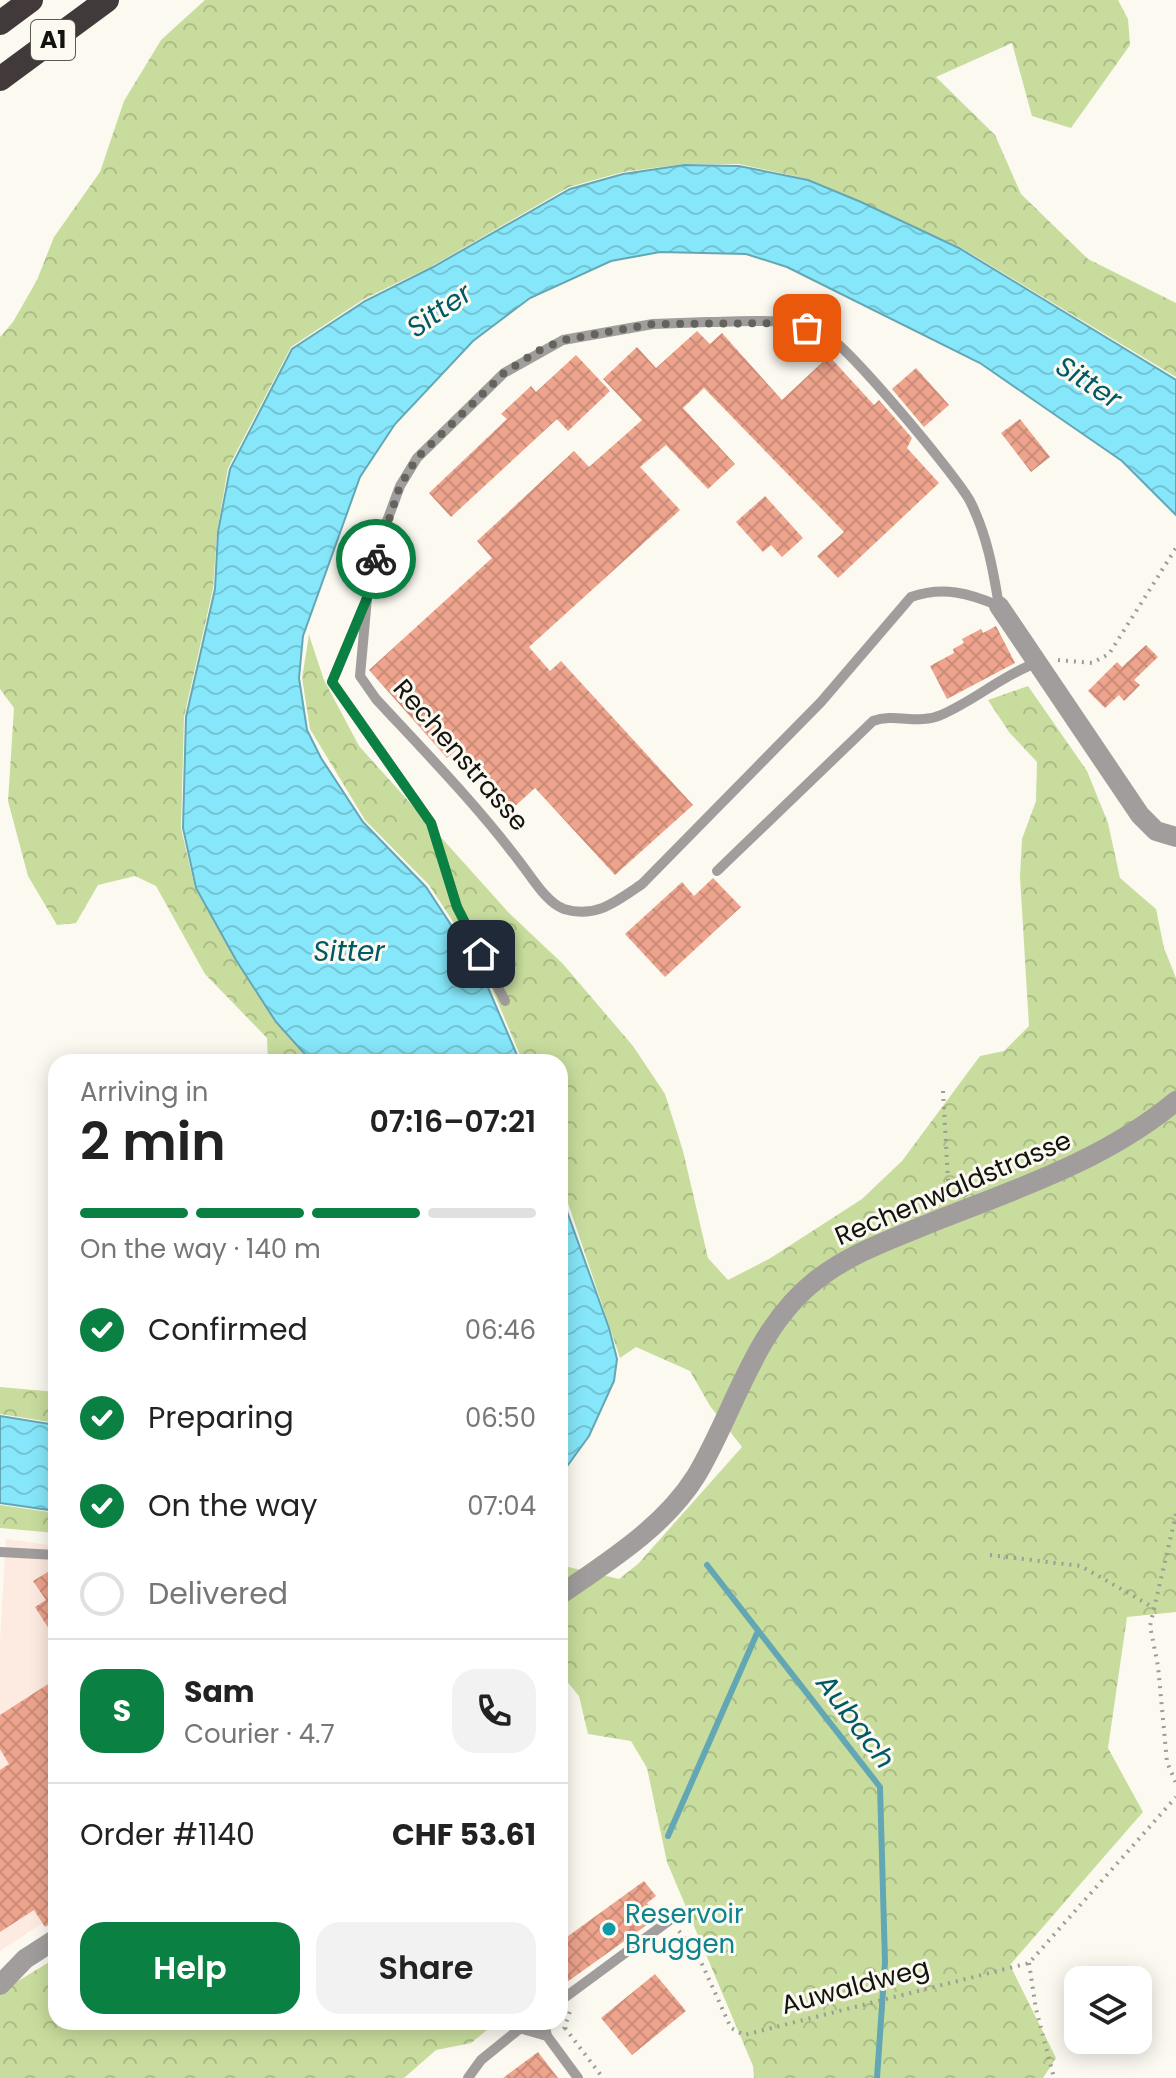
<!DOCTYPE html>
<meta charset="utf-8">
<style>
:root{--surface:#fff;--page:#f2f2f2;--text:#222;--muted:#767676;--line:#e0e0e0;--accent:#0b8043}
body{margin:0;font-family:Poppins,sans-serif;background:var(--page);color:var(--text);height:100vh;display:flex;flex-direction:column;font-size:30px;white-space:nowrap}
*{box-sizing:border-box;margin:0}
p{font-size:26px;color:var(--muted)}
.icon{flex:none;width:44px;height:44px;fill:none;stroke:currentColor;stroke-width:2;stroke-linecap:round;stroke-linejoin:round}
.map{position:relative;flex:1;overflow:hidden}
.panel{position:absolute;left:48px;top:1054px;width:520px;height:976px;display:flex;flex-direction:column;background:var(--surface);border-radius:24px;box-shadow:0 4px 20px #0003}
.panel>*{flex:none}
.tools{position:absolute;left:1064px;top:1966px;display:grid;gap:16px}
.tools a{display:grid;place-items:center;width:88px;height:88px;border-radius:16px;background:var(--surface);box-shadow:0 4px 20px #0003;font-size:40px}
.pin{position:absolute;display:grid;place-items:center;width:68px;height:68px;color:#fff;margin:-34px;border-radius:16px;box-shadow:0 4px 12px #0006}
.courier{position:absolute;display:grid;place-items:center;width:80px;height:80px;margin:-40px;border:6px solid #0b8043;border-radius:50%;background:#fff;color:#222;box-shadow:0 2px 10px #0007}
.overview em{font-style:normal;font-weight:600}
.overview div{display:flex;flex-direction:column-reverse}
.overview{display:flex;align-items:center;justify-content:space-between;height:136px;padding:0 32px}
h1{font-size:52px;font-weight:600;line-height:60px}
.bar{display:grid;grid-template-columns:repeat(4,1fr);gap:12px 8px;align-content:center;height:96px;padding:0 32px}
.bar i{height:10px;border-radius:6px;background:var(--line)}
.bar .active{background:var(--accent)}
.bar p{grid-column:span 4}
.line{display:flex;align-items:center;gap:20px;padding:0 32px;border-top:2px solid var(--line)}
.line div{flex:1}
.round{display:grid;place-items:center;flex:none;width:84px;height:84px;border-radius:24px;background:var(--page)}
ol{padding:0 32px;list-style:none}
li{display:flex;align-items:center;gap:24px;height:88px}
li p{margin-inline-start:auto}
li .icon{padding:8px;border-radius:50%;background:var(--accent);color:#fff;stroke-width:4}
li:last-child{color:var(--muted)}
li i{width:44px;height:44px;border:4px solid var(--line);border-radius:50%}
.button{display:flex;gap:16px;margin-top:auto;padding:16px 32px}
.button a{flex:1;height:92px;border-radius:24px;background:var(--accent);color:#fff;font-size:32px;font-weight:600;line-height:92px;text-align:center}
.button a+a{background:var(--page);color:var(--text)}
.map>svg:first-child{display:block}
.industrial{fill:#fdeae0}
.forest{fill:url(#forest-crowns)}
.water{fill:url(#water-waves);stroke:#64a7b4;stroke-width:2}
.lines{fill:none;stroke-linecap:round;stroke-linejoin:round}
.stream{stroke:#64a7b4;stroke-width:6}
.building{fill:url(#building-cross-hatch)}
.path{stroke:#9d9c95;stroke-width:4;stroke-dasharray:2 6;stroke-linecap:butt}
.service{stroke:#a19d9d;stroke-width:10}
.minor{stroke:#a19d9d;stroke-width:20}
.motorway{stroke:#41393a;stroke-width:24}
.done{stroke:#64645e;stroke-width:8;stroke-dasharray:0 14.4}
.route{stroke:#0b8043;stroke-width:10}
.culture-dot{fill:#0f9aa8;stroke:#fbf9f0;stroke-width:3}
.labels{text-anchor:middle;stroke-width:6;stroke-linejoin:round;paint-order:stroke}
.shield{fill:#fbf9f0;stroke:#595853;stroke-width:2}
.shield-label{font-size:24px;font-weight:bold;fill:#131310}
.street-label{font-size:26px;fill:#131310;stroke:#fbf9f0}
.culture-label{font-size:26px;fill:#0d838f;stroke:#fbf9f0;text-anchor:start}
.water-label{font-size:28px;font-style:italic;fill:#005967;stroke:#fbf9f0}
</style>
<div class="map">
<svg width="1176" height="2078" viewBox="0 0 1176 2078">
<defs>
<pattern id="forest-crowns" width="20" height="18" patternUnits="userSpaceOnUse" patternTransform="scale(2)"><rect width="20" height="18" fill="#c8dd9d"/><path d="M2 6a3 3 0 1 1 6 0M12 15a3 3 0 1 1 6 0" fill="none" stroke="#abbd86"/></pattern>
<pattern id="water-waves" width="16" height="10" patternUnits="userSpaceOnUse" patternTransform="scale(2)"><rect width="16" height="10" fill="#86e7fa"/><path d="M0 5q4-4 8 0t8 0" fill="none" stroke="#73c5d5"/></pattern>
<pattern id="building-cross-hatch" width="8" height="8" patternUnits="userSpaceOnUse" patternTransform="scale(2)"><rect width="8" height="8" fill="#eda38c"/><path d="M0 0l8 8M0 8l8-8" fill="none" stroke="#ca8b78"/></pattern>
</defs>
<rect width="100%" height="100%" fill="#fbf9f0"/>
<path class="industrial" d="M6,1539L56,1546V1914L0,1951V1642Z"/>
<path class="forest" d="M205,0H1118L1128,19L1130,45L1071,128L1032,116L1012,43L936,77L995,135L1021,194L1088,259L1176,303V377L960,247L808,179L739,164H684L623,172L569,187L432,266L364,299L291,347L228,468L217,532L213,589L184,717L181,828L195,888L276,1022L312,1062H268L267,1038L205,974L156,886L135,876L98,885L76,923L57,925L28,876L8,801L14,708L0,689V337L13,322L37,280L54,237L100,172L124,101L161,40Z
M309,635L324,680L359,746L509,913L563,964L633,1046L665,1094L683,1151L708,1258L728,1280L769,1259L862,1199L902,1161L980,1056L1004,1051L1029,1026L1020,877L1022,839L1036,801L1037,762L1009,732L988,700L1028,686L1087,771L1108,823L1120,878L1156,909L1164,948L1176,978V1612L1127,1617L1108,1748L1143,1812L1010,1965L1056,2058L1043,2078H754L753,2066L667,1862L647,1768L631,1741L588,1734L579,1696L560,1673V1565L619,1579L638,1564L742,1447L710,1406L690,1371L636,1347L620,1358L560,1179V1062H523L483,967L429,885L365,820L310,729L302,678Z
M0,1387L56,1392V1423L0,1414Z
M0,1505L56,1513V1533L0,1528Z
M56,1958V2022H497L471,2043L436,2050L404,2078H0V1992Z"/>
<path class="water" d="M684,165L739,166L808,180L861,202L959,248L1176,380V515L1122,461L980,363L787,267L746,254L660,252L611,261L530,298L473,341L395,424L360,477L303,636L299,678L307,730L321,758L363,822L426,887L480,969L520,1062H312L276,1022L236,960L196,888L183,828L186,717L215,589L218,532L230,469L292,349L365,301L433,267L570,189L623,174Z
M560,1192L609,1328L617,1359L614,1381L589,1436L560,1476Z
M0,1416L56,1425V1511L0,1503Z"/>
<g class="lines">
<path class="stream" d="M707,1565L880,1787L885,1962L877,2078
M668,1836L758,1631"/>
</g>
<path class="building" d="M697,331L710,344L722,333L782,400L829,356L874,405L879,400L893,416L912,438L907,448L939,483L838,578L817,556L844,532L704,388L683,408L735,464L708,489L666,445L640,467L680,510L529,647L550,671L561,661L693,805L615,875L535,788L513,808L459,748L447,758L369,670L492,558L477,541L574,451L589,467L642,420L603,379L637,347L656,368Z
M576,355L610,391L568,431L557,419L451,517L429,493L507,419L501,414L531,386L536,392Z
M916,368L949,405L924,427L892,389Z
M1020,419L1050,457L1031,472L1001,433Z
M765,496L803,538L782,557L771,545L763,552L736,522Z
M996,626L1015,663L947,699L930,666L954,653L953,649L964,643L962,639L981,629L983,633Z
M1146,645L1158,657L1134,680L1140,685L1124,701L1119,695L1105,708L1088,691L1117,662L1122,667Z
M713,878L741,907L665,977L625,934L682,882L694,896Z
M56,1567V1640L35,1607L46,1600L33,1581Z
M56,1679V1920L45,1927L34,1910L0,1932V1770L9,1764L0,1749V1715Z
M644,1881L656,1896L647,1903L658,1917L560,1987V1942Z
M655,1974L686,2011L632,2055L601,2018Z
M538,2052L558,2078H503Z"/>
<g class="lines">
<path class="path" d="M1058,660L1092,663L1109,654L1176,548
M943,1091L948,1180L962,1190
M1176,1514L1150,1626L1158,1666L1167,1762L1176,1783
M990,1555L1081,1566L1154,1608
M679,1931L697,1953L731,2028L744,2035L1029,1963L1176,1797
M1029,1963L1036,2009L1054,2078
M565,2028L603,2078
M564,2029L570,2011"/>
<path class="service" d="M707,322C743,322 789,316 822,332C846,343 955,474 970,501C987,535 993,569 999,606C969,593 943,586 911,597L821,702L642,884C617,901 596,919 564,909C547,903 533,879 522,865C478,806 426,753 376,699L360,676L367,598L387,521L400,486L417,458L504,373L563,340L653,324Z
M363,608L332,682L431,823L457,907L505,1001
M717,871L873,721C895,713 919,725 941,715C974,701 1003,675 1036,663
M0,1552L56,1555
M560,2001L670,1920
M544,2022L547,2036
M519,2028L547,2036L578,2078
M468,2078L481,2060L528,2022"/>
<path class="minor" d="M999,606L1140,815L1156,831L1176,837
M560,1595C609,1561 664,1527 696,1476C735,1411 753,1330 815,1281C850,1253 892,1239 933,1222C1019,1188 1105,1160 1176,1101
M0,1985L25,1959L56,1939"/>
<path class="motorway" d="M0,23L31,0
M0,79L107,0"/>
</g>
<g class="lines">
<path class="done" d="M376,559L400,486L417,458L504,373L538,351L563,340L653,324L790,323L807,328"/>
<path class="route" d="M376,559L367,598L332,682L431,823L457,907L481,954"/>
</g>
<circle class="culture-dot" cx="609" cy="1929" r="8"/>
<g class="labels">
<rect class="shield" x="31" y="20" width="44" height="40" rx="6"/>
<g class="shield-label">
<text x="53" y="48">A1</text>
</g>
<g class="street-label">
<text transform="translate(461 755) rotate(49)" y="9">Rechenstrasse</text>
<text transform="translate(953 1188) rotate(-23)" y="9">Rechenwaldstrasse</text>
<text transform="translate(855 1986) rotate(-15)" y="9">Auwaldweg</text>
</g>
<g class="culture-label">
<text x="625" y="1923">Reservoir<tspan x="625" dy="30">Bruggen</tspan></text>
</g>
<g class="water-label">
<text transform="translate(439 310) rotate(-35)" y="10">Sitter</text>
<text transform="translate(1089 382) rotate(33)" y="10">Sitter</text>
<text x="349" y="961">Sitter</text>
<text transform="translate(856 1721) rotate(53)" y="10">Aubach</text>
</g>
</g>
</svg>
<div class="tools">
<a><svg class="icon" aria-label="layers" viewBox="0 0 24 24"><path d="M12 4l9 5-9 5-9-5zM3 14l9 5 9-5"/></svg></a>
</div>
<div class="pin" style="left:807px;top:328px;background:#ea580c"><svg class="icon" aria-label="bag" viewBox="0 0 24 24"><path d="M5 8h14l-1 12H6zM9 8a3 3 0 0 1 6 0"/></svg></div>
<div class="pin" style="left:481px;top:954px;background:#1f2937"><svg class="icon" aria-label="home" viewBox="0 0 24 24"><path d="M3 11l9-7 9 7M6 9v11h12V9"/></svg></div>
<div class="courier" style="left:376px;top:559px"><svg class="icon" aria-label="bike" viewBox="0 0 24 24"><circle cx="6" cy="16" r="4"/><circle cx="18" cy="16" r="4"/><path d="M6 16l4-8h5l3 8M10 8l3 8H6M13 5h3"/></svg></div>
<section class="panel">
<div class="overview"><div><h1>2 min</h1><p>Arriving in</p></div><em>07:16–07:21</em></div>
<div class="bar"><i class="active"></i><i class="active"></i><i class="active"></i><i></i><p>On the way · 140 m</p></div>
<ol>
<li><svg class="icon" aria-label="check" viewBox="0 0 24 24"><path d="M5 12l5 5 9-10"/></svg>Confirmed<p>06:46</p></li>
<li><svg class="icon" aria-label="check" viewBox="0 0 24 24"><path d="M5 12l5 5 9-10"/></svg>Preparing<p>06:50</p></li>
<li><svg class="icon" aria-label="check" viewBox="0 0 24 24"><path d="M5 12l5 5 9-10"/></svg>On the way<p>07:04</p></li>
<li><i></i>Delivered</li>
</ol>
<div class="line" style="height:144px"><b class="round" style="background:var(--accent);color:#fff">S</b><div><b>Sam</b><p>Courier · 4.7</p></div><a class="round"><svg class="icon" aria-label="phone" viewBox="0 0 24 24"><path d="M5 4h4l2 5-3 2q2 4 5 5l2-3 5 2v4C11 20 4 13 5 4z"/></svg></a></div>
<div class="line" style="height:104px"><div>Order #1140</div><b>CHF 53.61</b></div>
<div class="button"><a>Help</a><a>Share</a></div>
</section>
</div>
